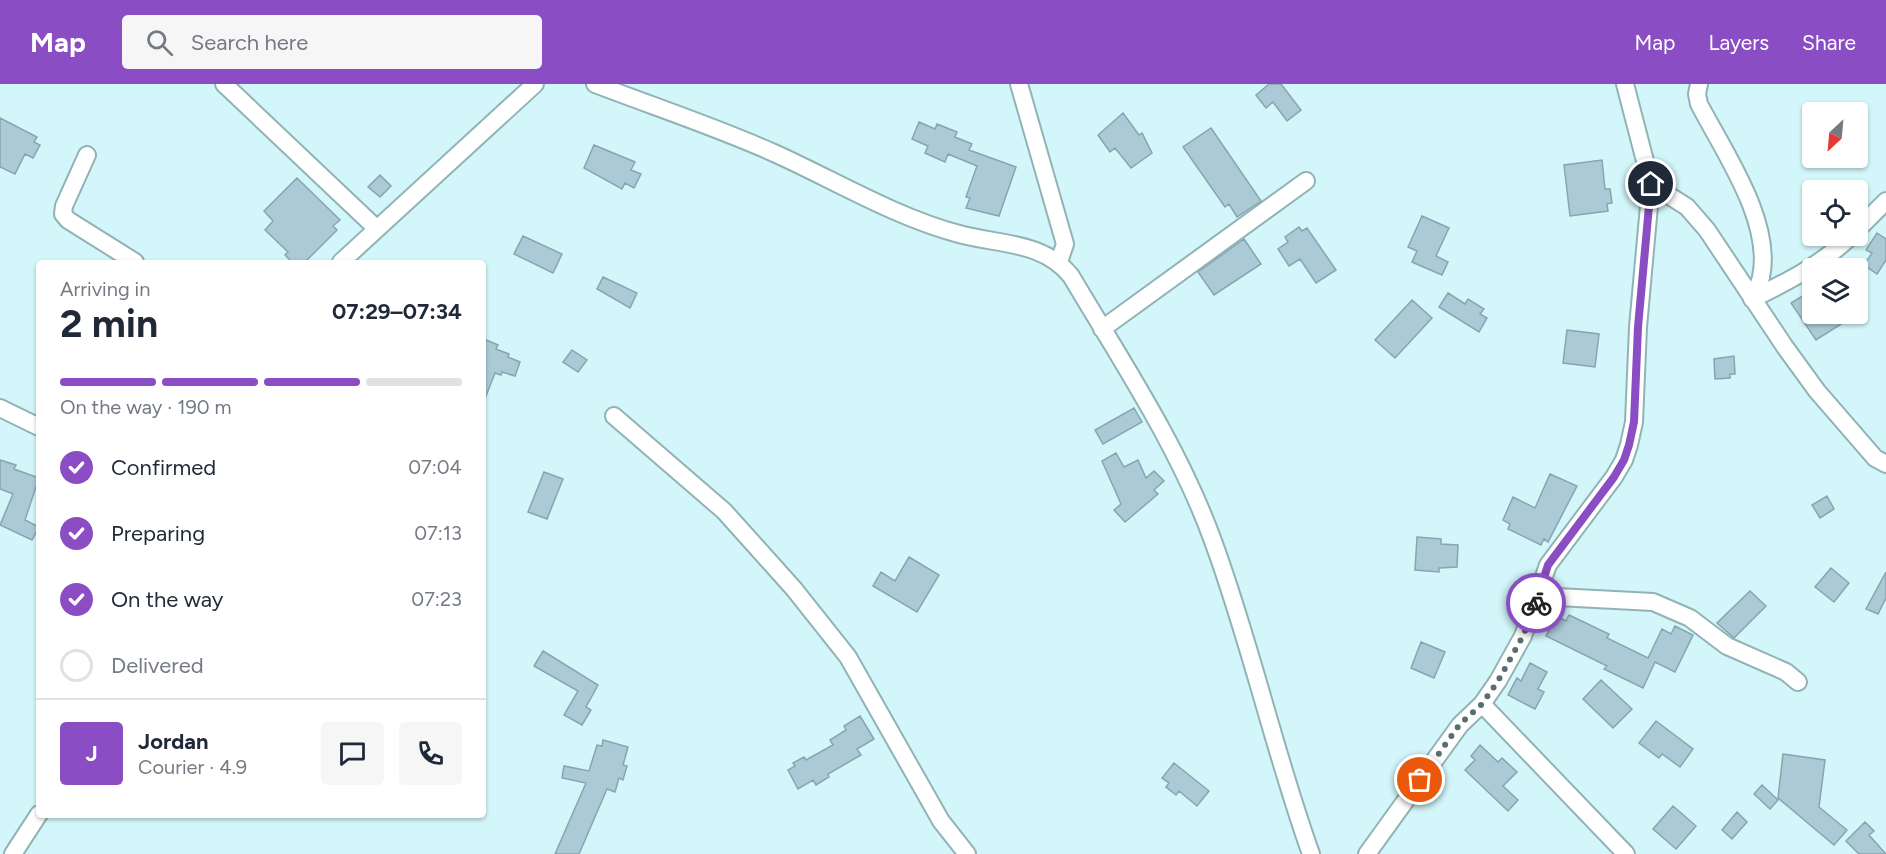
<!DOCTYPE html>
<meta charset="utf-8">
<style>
:root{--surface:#fff;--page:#f6f6f7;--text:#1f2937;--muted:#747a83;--line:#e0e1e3;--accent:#8b4dc3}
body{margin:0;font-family:Figtree,sans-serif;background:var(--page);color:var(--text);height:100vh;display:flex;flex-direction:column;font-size:22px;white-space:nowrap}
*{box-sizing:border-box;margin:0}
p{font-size:20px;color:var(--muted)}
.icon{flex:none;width:33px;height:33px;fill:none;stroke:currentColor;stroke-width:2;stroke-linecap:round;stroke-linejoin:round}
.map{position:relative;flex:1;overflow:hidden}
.drawer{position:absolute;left:36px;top:176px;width:450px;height:558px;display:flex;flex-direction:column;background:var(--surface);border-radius:6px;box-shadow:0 2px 4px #0004}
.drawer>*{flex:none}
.needle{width:39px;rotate:206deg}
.buttons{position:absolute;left:1802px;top:18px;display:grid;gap:12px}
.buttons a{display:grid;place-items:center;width:66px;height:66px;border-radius:6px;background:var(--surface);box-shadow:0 2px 4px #0004;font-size:30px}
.pin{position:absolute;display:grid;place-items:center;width:51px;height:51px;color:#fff;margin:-26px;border:3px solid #fff;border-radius:50%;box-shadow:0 2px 6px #0007}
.courier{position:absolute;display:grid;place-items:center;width:60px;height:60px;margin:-30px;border:4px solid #8b4dc3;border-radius:50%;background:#fff;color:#222;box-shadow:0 2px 8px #0007}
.head em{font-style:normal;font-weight:700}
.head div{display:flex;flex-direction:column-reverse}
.head{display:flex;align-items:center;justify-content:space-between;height:102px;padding:0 24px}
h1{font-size:39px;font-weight:700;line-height:45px}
.bar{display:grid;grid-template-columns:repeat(4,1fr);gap:9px 6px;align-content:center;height:72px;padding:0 24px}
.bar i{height:8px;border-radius:4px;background:var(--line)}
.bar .on{background:var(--accent)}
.bar p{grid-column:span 4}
.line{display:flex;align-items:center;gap:15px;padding:0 24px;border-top:2px solid var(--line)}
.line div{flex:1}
.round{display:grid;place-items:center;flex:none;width:63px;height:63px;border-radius:6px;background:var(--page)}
ol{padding:0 24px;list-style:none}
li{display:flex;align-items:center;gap:18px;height:66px}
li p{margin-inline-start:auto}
li .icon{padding:6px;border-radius:50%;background:var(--accent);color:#fff;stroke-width:4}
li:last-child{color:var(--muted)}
li i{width:33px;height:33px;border:3px solid var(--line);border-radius:50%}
header{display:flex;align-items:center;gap:36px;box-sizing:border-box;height:84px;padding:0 30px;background:var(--accent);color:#fff}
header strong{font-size:28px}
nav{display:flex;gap:33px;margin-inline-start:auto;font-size:21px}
.search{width:420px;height:54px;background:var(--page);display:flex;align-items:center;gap:15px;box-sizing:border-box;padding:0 21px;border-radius:6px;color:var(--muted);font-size:22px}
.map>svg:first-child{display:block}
.building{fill:#abcad6;stroke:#87a5b1;stroke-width:1.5}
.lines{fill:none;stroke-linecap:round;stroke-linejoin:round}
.street-casing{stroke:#91b3b6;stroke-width:20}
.street{stroke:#fff;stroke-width:16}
.done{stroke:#586e70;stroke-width:6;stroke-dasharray:0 10.8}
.route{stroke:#8b4dc3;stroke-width:8}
</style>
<header>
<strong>Map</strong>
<div class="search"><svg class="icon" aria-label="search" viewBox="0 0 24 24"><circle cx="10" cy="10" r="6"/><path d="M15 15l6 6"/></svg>Search here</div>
<nav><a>Map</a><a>Layers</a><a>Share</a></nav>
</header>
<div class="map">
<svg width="1886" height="770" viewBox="0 0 1886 770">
<rect width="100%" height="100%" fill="#d2f6f9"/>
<path class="building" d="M1269,0H1281L1301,26L1287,37L1273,18L1266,24L1256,11Z
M1123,29L1139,51L1142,49L1152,69L1131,84L1115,64L1110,68L1098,51Z
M0,34L37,53L34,58L40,61L33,74L25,70L15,90L0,83Z
M919,38L935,45L937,40L957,48L955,53L972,60L969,66L1016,83L999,132L966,124L970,114L966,113L977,82L948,70L945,78L925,69L928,62L912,55Z
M1211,44L1261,117L1237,133L1229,120L1225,123L1183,63Z
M594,61L635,78L631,86L641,90L634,104L625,99L622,105L584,84Z
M1602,76L1605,105H1610L1612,119L1607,120L1608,127L1570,132L1564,81Z
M380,91L391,102L380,113L368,103Z
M297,94L340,136L333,142L337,146L305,178H292L285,171L288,168L265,146L273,137L264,127Z
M1422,132L1449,144L1436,172L1448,178L1442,191L1412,178L1417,167L1408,163Z
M1299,143L1302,147L1307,144L1336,186L1316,199L1300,175L1289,182L1278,165L1288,158L1285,153Z
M1877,149L1886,155V176L1877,190L1864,181L1872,169L1866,166Z
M523,152L562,170L553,189L514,170Z
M1244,155L1261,180L1214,211L1198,188Z
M603,193L637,209L630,224L597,205Z
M1812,206V230H1857L1816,256L1791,219Z
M1448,209L1465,220L1468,215L1484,225L1480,230L1487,234L1479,248L1439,223Z
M1412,216L1432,234L1395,274L1375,256Z
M1567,246L1599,250L1595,283L1563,279Z
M486,256L498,261L496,265L509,270L508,273L520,278L515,292L502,288L501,291L495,289L484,317L483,260Z
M572,266L587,276L578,288L563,278Z
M1734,272L1735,290H1730V294L1715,295L1714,275Z
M1134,324L1142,338L1103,360L1095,346Z
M1116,369L1124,383L1138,376L1146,394L1154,387L1164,397L1154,406L1158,410L1125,438L1114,426L1121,420L1102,377Z
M0,376L16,381L14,385L39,394L25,436L39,443L32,456L0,441L13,410L0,405Z
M544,388L563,395L547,435L528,428Z
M1550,390L1577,402L1548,458L1544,455L1541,461L1508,445L1510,440L1503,436L1513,413L1535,424Z
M1827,412L1834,425L1820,434L1812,421Z
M1417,453L1441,455V460L1458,461L1457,483L1439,484V488L1415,486Z
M909,473L939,491L917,528L873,502L881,488L895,497Z
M1831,484L1849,499L1834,518L1815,503Z
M1886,488V514L1878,530L1866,525Z
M1750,507L1766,522L1734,554L1717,539Z
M1569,531L1609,550L1607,554L1648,574L1662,545L1671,550L1675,542L1693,551L1675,588L1655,578L1643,604L1604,585L1607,582L1546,552L1557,532L1566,537Z
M1421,558L1445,568L1434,594L1411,584Z
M543,567L598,601L586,623L591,626L582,641L564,631L578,607L534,582Z
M1530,579L1547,588L1538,605L1544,608L1535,625L1508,611L1517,594L1521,597Z
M1601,596L1632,625L1613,644L1583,615Z
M860,632L874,655L857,665L861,671L828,690L829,693L816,701L813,696L798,705L788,686L795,682L793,679L804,673L806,676L833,661L830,656L846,646L844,642Z
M1656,637L1693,665L1680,683L1662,670L1659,674L1639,659Z
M603,656L628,663L623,681L627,682L623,696L619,694L615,708L607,705L579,770H555L586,699L562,694L564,682L589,687L597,661L602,662Z
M1480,661L1498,678L1502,674L1517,688L1503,702L1518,716L1508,727L1465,686L1475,676L1471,672Z
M1783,670L1825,676L1819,723L1847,746L1834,761L1778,714Z
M1174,679L1209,707L1197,722L1179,707L1176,711L1166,703L1169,699L1162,694Z
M1762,701L1778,716L1770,725L1754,710Z
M1673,722L1696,742L1676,765L1653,745Z
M1737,728L1747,738L1732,755L1722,746Z
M1865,738L1874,747L1869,751L1886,770H1859L1846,757Z"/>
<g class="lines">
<defs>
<path id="street" d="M224,0L376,144
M595,0C655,23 716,43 774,69C834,96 895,133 959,150C999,161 1043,157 1071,192C1122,278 1179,363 1213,457C1251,560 1274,667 1311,770
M1019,0L1065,160L1059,178
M1699,0L1697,10L1699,20C1724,68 1773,138 1761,193C1760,200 1755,208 1752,215
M87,71L64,122L63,130L68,136L135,178
M1651,100L1687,123L1707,146L1785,263L1817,307L1875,374L1886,380
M1857,146L1886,117
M341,178L535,0
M1752,215C1789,197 1822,180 1851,152
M1102,245L1306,97
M0,324L39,343
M614,332L724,427L794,505L848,573L941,737L967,770
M1538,512L1653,518L1690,534L1727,562L1786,588L1798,598
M1482,620L1626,770
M13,770L39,730
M1367,770L1460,641L1482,620L1498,597L1523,552L1548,481L1614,393L1624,376L1629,361L1634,338L1638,243L1651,100L1625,0"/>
</defs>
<use href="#street" class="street-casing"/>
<use href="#street" class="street"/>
</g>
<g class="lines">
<path class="done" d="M1420,696L1460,640L1482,620L1498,597L1523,552L1536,519"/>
<path class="route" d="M1536,519L1548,481L1614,393L1624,376L1629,361L1634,338L1638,243L1651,100"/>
</g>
</svg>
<div class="buttons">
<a><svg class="needle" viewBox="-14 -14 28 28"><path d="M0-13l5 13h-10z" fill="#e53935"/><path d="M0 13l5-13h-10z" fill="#747a83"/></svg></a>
<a><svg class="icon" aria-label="locate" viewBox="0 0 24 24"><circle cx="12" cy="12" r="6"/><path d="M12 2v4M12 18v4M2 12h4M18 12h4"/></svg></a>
<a><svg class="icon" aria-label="layers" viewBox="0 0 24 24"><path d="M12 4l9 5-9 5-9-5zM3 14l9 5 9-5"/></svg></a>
</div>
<div class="pin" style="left:1420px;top:696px;background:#ea580c"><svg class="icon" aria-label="bag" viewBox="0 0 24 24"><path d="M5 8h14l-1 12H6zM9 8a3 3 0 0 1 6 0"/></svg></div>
<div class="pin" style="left:1651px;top:100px;background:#1f2937"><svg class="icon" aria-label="home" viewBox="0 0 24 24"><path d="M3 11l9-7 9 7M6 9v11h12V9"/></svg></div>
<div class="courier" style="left:1536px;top:519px"><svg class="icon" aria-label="bike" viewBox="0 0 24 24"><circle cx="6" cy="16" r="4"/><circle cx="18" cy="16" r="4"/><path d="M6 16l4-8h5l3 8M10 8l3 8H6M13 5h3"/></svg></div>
<section class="drawer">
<div class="head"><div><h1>2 min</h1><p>Arriving in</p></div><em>07:29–07:34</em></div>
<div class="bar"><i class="on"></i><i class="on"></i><i class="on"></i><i></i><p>On the way · 190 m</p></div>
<ol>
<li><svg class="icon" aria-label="check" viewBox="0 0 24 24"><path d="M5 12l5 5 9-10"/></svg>Confirmed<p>07:04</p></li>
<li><svg class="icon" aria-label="check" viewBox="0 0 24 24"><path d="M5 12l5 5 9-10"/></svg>Preparing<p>07:13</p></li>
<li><svg class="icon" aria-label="check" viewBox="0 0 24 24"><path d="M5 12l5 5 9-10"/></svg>On the way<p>07:23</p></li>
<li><i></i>Delivered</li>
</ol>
<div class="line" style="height:108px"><b class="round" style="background:var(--accent);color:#fff">J</b><div><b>Jordan</b><p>Courier · 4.9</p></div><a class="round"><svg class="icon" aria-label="chat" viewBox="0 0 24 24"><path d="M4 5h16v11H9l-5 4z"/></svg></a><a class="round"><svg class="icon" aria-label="phone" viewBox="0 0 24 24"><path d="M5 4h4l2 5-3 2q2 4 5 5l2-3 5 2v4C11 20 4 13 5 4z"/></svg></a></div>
</section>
</div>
